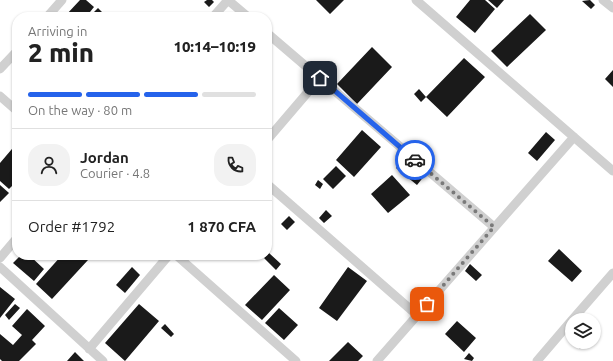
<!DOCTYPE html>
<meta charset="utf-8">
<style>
:root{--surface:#fff;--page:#f2f2f2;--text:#222;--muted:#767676;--line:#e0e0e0;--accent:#2563eb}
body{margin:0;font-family:Ubuntu,sans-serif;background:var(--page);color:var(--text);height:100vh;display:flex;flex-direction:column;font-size:15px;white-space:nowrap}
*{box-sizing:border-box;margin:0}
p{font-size:13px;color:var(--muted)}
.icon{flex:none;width:22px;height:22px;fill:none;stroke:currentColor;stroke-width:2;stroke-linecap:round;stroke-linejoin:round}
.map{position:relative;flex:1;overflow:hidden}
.sheet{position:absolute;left:12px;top:12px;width:260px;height:248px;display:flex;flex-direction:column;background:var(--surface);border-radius:16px;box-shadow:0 1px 3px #0004}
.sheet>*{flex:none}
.tools{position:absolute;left:565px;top:313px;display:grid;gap:8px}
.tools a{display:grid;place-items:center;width:36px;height:36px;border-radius:50%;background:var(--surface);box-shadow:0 1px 3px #0004;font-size:20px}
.pin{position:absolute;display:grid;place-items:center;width:34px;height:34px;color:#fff;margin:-17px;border-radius:8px;box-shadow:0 2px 6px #0006}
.courier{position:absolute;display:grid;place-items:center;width:40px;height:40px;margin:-20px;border:3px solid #2563eb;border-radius:50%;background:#fff;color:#222;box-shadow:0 1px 5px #0007}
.head em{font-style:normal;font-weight:800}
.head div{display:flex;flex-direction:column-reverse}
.head{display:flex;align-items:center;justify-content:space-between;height:68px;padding:0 16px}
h1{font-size:26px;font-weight:800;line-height:30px}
.bar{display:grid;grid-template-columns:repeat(4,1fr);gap:6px 4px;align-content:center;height:48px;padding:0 16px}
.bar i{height:5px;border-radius:3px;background:var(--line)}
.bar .current{background:var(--accent)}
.bar p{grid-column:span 4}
.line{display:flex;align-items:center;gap:10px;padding:0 16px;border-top:1px solid var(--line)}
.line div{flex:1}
.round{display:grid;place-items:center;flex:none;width:42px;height:42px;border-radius:16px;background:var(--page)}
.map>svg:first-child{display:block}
.building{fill:#1a1a1a}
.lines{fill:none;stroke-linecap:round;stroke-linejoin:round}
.minor{stroke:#d0d0d0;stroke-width:9}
.done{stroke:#7a7a7a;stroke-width:4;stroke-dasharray:0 7.2}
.route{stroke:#2563eb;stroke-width:5}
</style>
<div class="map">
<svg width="613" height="361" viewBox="0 0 613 361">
<rect width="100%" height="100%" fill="#fff"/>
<path class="building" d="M80,0H86L94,7L86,17H68L66,15Z
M207,0H212L214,2L209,7L204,2Z
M316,0H344L330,14Z
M470,0H485L495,9L475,33L456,17Z
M488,0H504L497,8Z
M590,0L595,5L591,9L582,1Z
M98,8L107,17H100L94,12Z
M530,14L546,30L507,67L491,51Z
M372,47L392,67L357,104L337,84Z
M464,58L485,77L447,117L426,97Z
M613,70V87L605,79Z
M419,89L426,97L421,102L414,94Z
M362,130L381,147L354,177L336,160Z
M546,132L555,140L537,161L528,153Z
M17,143V181L9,189L0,181V163Z
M405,158L425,175L417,185L396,168Z
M336,166L346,176L333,189L323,179Z
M392,175L410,195L388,213L371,194Z
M318,180L323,184L320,189L315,185Z
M0,185L9,193L0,202Z
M326,210L332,216L324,223L319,218Z
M289,216L295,222L287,230L281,224Z
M559,249L582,271L572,282L548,261Z
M269,253L281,264L276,270L264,258Z
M21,255H29L44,269L34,281L13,263Z
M62,255H82L88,260L52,299L36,284Z
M470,264L482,275L476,281L465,271Z
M132,267L140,275L125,293L116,285Z
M348,267L367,281L337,321L319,308Z
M274,275L290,290L262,320L245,305Z
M0,287L15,299L0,318Z
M15,304L20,308L9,320L5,315Z
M139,304L159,321L125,361L105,343Z
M279,308L298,325L284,340L265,323Z
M27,309L45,326L32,340L36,344L19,361H2L0,359V334L13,345L22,335L12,326Z
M457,321L476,338L464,352L445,334Z
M165,324L174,334L171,337L161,328Z
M348,342L363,356L358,361H329Z
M573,342H587L580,349Z
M75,352L84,361H67Z
M469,353L474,358L472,361L464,359Z"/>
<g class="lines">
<path class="minor" d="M228,0L248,17
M416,0L613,171
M603,0L613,8
M47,17L62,0
M213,17L228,0
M267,33L494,227
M0,69L17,51
M0,96L17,111
M267,140L320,78
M267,184L417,315
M176,255L296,361
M0,258L17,238
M0,267L103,361
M572,320L613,273
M89,349L169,255
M377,361L574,137
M537,361L572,320"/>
</g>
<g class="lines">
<path class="done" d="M415,160L494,227L427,304"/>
<path class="route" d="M320,78L415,160"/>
</g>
</svg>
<div class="tools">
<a><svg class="icon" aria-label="layers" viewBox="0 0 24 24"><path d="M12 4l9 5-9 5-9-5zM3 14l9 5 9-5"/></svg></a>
</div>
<div class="pin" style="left:427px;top:304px;background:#ea580c"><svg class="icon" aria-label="bag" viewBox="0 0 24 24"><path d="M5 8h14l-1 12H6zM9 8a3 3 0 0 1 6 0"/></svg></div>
<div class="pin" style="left:320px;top:78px;background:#1f2937"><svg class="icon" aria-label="home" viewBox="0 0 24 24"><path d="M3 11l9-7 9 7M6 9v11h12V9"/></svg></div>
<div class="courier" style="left:415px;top:160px"><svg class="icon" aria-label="car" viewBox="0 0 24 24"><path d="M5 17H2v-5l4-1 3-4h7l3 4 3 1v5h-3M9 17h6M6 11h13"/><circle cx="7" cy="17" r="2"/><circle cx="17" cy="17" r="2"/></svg></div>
<section class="sheet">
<div class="head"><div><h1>2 min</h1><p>Arriving in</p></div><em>10:14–10:19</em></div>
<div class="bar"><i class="current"></i><i class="current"></i><i class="current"></i><i></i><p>On the way · 80 m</p></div>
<div class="line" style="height:72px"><a class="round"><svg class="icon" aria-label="person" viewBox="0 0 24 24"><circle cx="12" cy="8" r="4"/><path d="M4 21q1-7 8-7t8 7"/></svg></a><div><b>Jordan</b><p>Courier · 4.8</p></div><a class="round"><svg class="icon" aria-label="phone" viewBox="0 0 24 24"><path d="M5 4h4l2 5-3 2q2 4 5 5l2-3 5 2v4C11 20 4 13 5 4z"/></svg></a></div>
<div class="line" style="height:52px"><div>Order #1792</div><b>1 870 CFA</b></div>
</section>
</div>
